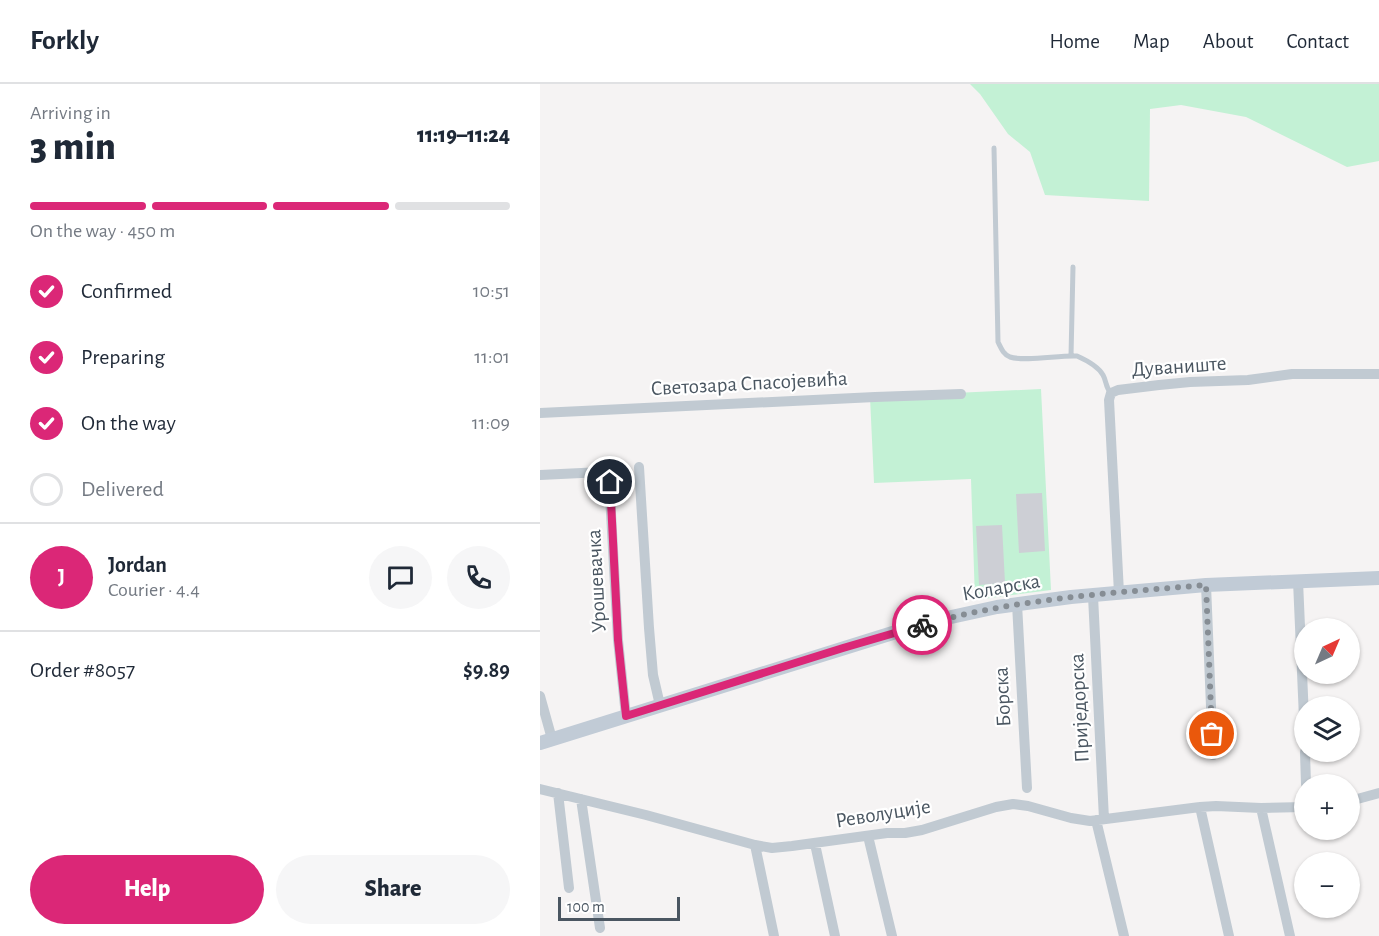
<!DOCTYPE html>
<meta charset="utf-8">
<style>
:root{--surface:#fff;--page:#f6f6f7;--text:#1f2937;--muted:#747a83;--line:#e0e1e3;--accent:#db2777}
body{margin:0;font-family:"Alegreya Sans",sans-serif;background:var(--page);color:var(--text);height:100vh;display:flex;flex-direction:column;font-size:22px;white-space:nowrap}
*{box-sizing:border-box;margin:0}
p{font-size:20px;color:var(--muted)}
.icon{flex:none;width:33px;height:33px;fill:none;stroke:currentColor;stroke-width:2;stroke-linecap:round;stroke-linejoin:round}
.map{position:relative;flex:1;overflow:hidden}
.drawer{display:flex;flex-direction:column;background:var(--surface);width:540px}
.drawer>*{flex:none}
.needle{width:39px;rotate:44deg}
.tools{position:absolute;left:754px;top:534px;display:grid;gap:12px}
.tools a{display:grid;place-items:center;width:66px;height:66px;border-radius:50%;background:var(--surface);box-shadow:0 2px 4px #0004;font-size:30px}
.scale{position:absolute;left:18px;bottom:15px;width:122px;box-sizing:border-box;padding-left:6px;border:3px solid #4a5661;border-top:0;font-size:16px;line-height:21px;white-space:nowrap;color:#4a5661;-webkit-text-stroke:4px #fff;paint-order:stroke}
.pin{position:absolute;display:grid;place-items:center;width:51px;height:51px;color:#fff;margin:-26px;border:3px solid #fff;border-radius:50%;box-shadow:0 2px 6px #0007}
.courier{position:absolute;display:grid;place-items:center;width:60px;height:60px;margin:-30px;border:4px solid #db2777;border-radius:50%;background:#fff;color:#222;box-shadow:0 2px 8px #0007}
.summary em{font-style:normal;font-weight:800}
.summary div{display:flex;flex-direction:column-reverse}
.summary{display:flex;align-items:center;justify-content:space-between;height:102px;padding:0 30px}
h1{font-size:39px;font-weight:800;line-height:45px}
.bar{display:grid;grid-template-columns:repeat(4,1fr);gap:9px 6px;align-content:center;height:72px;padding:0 30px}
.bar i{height:8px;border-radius:4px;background:var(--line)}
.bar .current{background:var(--accent)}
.bar p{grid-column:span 4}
.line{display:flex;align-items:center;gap:15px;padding:0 30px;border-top:2px solid var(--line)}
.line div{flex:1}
.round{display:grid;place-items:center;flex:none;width:63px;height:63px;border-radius:32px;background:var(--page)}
ol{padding:0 30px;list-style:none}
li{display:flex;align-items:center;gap:18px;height:66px}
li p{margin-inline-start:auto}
li .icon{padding:6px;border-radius:50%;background:var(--accent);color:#fff;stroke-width:4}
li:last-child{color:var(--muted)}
li i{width:33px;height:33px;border:3px solid var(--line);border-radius:50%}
.action{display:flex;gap:12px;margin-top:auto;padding:12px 30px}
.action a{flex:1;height:69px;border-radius:36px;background:var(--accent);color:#fff;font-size:24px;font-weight:800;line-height:69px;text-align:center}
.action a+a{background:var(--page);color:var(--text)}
header{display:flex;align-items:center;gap:36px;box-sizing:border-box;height:84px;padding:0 30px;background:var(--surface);border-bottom:2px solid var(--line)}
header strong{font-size:28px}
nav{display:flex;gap:33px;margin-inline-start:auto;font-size:21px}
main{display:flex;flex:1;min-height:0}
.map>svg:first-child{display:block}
.green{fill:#c3f1d5}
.building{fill:#cdcfd5}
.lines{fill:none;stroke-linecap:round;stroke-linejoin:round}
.lane{stroke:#c1cad2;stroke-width:5}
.street{stroke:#c1cad2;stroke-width:10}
.secondary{stroke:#c1cbd6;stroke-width:14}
.done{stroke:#868d94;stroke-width:6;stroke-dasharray:0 10.8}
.route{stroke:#db2777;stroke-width:8}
.labels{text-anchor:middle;stroke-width:4.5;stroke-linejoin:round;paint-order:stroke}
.street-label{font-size:21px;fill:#4a5661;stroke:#fff}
</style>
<header>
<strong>Forkly</strong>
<nav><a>Home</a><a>Map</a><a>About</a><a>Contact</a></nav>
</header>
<main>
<section class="drawer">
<div class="summary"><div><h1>3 min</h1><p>Arriving in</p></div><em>11:19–11:24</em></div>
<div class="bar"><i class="current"></i><i class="current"></i><i class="current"></i><i></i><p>On the way · 450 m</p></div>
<ol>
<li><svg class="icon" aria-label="check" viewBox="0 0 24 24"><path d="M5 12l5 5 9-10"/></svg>Confirmed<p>10:51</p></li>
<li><svg class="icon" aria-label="check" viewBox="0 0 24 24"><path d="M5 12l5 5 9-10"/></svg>Preparing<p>11:01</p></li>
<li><svg class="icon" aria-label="check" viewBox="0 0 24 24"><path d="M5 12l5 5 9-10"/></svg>On the way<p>11:09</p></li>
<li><i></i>Delivered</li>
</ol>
<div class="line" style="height:108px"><b class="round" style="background:var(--accent);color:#fff">J</b><div><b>Jordan</b><p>Courier · 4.4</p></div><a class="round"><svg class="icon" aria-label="chat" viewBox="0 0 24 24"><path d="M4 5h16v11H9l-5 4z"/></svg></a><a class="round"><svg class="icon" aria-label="phone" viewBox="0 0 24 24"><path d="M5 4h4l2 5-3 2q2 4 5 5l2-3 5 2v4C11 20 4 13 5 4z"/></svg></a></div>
<div class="line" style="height:78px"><div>Order #8057</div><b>$9.89</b></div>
<div class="action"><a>Help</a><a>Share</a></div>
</section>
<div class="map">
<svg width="839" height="852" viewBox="0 0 839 852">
<rect width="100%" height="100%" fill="#f5f3f3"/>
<path class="green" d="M430,0H839V77L807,83L706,33L641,21L610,25L609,117L505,111L490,68L468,50L440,10Z
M501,305L511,506L435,516L431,395L334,399L330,313Z"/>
<path class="building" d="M502,409L505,467L479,469L476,410Z
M462,441L465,499L439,501L436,442Z"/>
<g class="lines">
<path class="lane" d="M454,64L458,258C461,264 463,270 470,273C486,278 519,271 537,272C546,276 558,282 563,291C567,298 565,303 571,309
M531,272L533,183"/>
<path class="street" d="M0,329L335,313L421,310
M99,383L109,544L113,591L120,621
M0,391L62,388L69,393L78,556L86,632
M758,497L765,657
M666,501L673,671
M579,509L569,316L571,309L578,306L619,301L650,298L708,296L752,290H839
M553,512L564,735
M477,520L487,704
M0,612L12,655
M765,668L766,700
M0,705L106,731L215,761L232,764L252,762L347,749H365L382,746L456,723L473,720L488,722L531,734L550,737L660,723L676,722L721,724L765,723
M18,709L29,804
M41,715L60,844
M810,717L839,709
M660,723L689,852
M721,724L750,852
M556,736L584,852
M328,752L352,852
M275,760L295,852
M215,761L234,852"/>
<path class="secondary" d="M0,659L359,547L402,535L457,523L531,513L666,501L839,494"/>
</g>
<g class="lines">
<path class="done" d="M382,541C474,515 570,509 666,501L672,650"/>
<path class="route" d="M70,398L78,556L86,632L303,564L382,541"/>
</g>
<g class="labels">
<g class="street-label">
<text transform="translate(639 282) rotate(-4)" y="7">Дуваниште</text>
<text transform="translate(209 299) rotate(-3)" y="7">Светозара Спасојевића</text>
<text transform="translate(56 497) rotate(-93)" y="7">Урошевачка</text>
<text transform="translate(461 503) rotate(-10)" y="7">Коларска</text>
<text transform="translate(462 613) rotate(-93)" y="7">Борска</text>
<text transform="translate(539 624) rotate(-93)" y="7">Приједорска</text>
<text transform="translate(343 729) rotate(-9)" y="7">Револуције</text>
</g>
</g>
</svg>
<div class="tools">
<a><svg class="needle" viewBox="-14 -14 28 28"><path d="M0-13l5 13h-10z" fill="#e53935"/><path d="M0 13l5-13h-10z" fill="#747a83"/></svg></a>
<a><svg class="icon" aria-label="layers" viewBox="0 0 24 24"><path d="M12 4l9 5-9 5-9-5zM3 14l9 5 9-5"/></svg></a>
<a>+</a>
<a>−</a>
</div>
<div class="scale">100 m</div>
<div class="pin" style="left:672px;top:650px;background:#ea580c"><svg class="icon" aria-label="bag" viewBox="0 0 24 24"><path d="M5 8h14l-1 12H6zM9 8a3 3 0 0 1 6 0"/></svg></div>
<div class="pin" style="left:70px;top:398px;background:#1f2937"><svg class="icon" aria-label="home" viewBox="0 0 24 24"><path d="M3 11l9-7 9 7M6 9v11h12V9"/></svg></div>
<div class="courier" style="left:382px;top:541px"><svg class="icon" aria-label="bike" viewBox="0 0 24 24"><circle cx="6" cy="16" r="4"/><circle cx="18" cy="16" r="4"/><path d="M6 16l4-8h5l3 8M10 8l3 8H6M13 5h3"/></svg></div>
</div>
</main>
